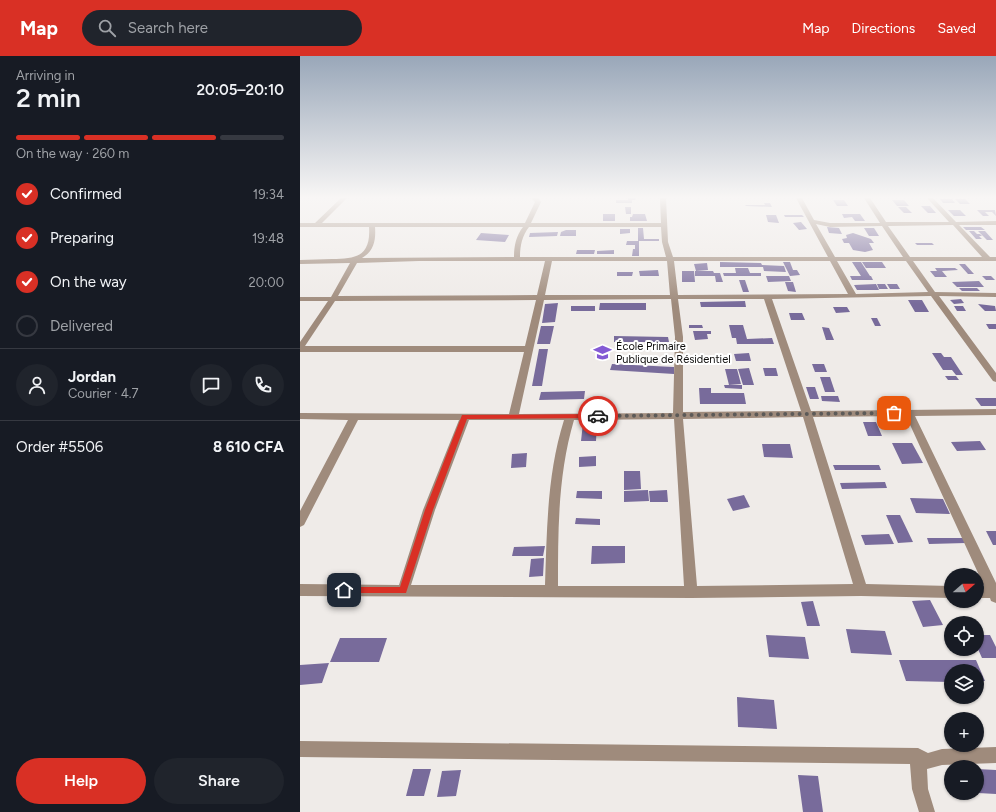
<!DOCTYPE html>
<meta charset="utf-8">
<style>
:root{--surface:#171b24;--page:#20242c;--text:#f1f3f6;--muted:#9ea1a6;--line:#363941;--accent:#d93025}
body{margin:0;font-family:Figtree,sans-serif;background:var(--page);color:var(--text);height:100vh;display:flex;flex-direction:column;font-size:15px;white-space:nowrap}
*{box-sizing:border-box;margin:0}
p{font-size:13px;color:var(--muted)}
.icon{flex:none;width:22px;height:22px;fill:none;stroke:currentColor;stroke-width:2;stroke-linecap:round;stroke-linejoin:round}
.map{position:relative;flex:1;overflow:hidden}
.details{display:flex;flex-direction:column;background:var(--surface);width:300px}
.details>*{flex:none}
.needle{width:26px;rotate:70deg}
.tools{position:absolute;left:644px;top:512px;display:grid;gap:8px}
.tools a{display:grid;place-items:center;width:40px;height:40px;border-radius:50%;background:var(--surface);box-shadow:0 1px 3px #0004;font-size:20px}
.pin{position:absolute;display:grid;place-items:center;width:34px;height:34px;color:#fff;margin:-17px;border-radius:8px;box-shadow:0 2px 6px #0006}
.courier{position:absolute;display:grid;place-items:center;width:40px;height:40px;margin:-20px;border:3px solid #d93025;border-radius:50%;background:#fff;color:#222;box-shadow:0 1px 5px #0007}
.summary em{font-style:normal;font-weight:600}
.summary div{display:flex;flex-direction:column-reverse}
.summary{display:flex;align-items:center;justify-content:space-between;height:68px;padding:0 16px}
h1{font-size:26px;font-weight:600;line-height:30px}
.bar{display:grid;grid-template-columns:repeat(4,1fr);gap:6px 4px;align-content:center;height:48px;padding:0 16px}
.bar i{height:5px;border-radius:3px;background:var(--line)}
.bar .active{background:var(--accent)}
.bar p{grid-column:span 4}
.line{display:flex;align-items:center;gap:10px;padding:0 16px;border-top:1px solid var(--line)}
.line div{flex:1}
.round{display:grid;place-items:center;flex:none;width:42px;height:42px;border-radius:21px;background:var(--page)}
ol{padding:0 16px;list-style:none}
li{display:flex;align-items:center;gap:12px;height:44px}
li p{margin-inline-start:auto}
li .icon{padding:4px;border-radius:50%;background:var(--accent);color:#fff;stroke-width:4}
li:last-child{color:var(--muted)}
li i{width:22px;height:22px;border:2px solid var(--line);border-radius:50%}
.cta{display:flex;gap:8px;margin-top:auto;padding:8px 16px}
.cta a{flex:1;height:46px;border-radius:24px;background:var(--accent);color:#fff;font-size:16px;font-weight:600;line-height:46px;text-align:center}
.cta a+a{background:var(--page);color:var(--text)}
header{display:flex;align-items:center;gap:24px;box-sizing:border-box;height:56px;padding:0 20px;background:var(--accent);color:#fff}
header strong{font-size:19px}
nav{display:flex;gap:22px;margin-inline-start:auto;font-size:14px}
.search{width:280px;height:36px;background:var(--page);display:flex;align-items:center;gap:10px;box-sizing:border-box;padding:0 14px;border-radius:22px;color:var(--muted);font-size:15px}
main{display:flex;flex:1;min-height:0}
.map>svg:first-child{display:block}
.building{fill:#786b9b}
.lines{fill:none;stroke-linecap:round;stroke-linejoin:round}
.minor{fill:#9f8b7c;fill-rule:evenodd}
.route{fill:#d93025}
.done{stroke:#5c5a58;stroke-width:4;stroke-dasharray:0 7.2}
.labels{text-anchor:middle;stroke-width:4;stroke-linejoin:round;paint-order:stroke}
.poi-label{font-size:11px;fill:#0d0c0b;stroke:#fff;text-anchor:start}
</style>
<header>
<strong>Map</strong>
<div class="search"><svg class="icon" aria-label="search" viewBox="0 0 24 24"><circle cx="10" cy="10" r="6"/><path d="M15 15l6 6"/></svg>Search here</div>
<nav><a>Map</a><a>Directions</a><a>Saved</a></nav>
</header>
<main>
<section class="details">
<div class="summary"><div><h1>2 min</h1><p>Arriving in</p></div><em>20:05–20:10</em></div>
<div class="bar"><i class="active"></i><i class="active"></i><i class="active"></i><i></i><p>On the way · 260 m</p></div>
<ol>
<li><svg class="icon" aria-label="check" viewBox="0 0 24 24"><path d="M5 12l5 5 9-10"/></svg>Confirmed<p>19:34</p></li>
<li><svg class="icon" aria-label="check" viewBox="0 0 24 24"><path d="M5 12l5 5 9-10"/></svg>Preparing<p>19:48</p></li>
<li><svg class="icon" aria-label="check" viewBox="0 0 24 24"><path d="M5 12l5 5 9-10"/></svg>On the way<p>20:00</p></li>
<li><i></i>Delivered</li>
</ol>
<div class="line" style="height:72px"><a class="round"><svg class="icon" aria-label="person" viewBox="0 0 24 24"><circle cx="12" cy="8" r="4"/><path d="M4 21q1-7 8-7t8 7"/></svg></a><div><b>Jordan</b><p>Courier · 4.7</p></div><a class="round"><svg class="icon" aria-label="chat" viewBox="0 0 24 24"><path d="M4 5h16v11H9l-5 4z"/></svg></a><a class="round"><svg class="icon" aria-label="phone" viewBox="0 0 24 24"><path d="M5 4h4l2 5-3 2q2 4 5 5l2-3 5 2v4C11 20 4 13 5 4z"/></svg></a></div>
<div class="line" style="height:52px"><div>Order #5506</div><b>8 610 CFA</b></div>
<div class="cta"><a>Help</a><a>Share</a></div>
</section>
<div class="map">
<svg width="696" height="756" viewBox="0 0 696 756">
<rect width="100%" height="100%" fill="#efebe8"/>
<path class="building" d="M328,142H336L335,144H332V147H316V144H328Z
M640,143H652L655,147H643Z
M655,143H665L670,148H660Z
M533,144H544L548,150H537Z
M592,144H604L609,150H597Z
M464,147H470L472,151L446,150L445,149H465Z
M621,150H630L636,157H628Z
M325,151H331V158H326Z
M598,151H606L612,157H604Z
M648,154H660L666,160H654Z
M677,154H695L696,160L692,156H685L689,160H683Z
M303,158H315V165H303Z
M333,158H345L347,165H330V161H332Z
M542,158H560L565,165H555L552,161L544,162Z
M466,159H476L479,167L468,166Z
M484,159H502L504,161H485Z
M501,166L507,173L499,174L493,167Z
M527,171L539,172L542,178L529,177Z
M663,171H681L685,174H666Z
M338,172H343L344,183H359V185H338Z
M564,172H574L579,180H569Z
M320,173H330V177L320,178Z
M266,174H276V180H260L261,176Z
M669,175H674L677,178H680L682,180H679L682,183H676Z
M678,175H685L693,184H687Z
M258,176L257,180L229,181L230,177Z
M181,177L209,179L205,186L176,184Z
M553,177L571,183L574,187H569L573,194L565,196L553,194L549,187H544L542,183L547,182L546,179Z
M327,185H339V200H332L333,193H335V189H326Z
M615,187H632L634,189H617Z
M277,194H295L294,198H276Z
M314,194V198H297V195Z
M420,206L461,207L462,209L484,210L486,216L464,215L463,211H420Z
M483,206H490L493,214H497L500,219L490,220Z
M552,206H561L570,220H565H571L573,224H552L550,220H561Z
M562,206H582L586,212H566Z
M407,207L408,214L396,215L394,208Z
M659,208H665L674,218H668Z
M435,212H448L450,217H461V220H424L423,217H436Z
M635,212H655L658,214L642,215L647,221H635L630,215H637Z
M358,214L359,220H340L339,215Z
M382,215H394L395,226H382Z
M395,215H413L414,217H420L423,226H416L415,220H395Z
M317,216H333L332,220H317Z
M466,220H489L491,225L468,226Z
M682,220H691L695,224H686Z
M439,224H445L449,236H443Z
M679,225L684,231H657L652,226Z
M485,226H493L496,236L488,235Z
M576,228L579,234H557L554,229Z
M577,228H585L588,233H579Z
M587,228H597L600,233H590Z
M659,232H677L680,235H662Z
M661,243L664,247L654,248L650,244Z
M608,244H622L629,256H615Z
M445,245L446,251H401L400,246Z
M258,247L255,266L242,267L245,248Z
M300,247H346V254H299Z
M678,248L695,250L696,255H685Z
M271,250H295V255H271Z
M654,250H663L666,255H657Z
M533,251H547L550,256L536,257Z
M489,257H502L505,264H491Z
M571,262H577L581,270H575Z
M686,268H696V273H689Z
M389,269H402L403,272H389Z
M429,269H443L447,283L472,282L474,288H437L436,282H432Z
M241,270H254L250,288H237Z
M522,271L529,272L534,284H526Z
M393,275H411V278H407L408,283L395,284Z
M314,280L368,281L369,286H314Z
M239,293H248L242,330H232Z
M449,297L451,305H436L434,298Z
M632,297H641L644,301H651L663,319H656L652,314H643Z
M312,308L374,311V318L310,314Z
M512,308H524L527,316H515Z
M449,312L454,329H443L438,313Z
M463,312H476L478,320H465Z
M425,313H437L441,328L429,329Z
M645,320H656L659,324H648Z
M520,321H530L535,336H525Z
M424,329H442V333L425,332Z
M506,331H515L519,343H510Z
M399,332H411V337H444L446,348H400Z
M285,335L284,343L239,344L241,336Z
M521,340H538L540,346L522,345Z
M675,342H696V350H681Z
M563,366H576L582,380H568Z
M283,367H297L296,385H281Z
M680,385L686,394L657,395L651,386Z
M592,387H612L623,407L602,408Z
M462,388H490L493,402L464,401Z
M227,397L226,411L211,412L212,398Z
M296,400V410L279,411V401Z
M533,409H579L581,414H535Z
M324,415H340L341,433L324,434Z
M585,426L587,432L542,433L540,427Z
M348,434L349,445L324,446V435Z
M367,434L368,446H350L349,435Z
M277,435H302V443L276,442Z
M444,439L450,451L433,455L427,443Z
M610,442L643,443L650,458L616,457Z
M586,459H600L613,486L598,487Z
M276,462L300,463V469L275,468Z
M686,475H696V489H693Z
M589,478L594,488L565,489L561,479Z
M627,482H663L666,487L629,488Z
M245,490L243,500H212L214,491Z
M292,490H325V507L291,508Z
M244,502L243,520L229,521L231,503Z
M630,544L643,569L623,571L612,545Z
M513,545L520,570H507L501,546Z
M546,573L585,575L592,599L551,597Z
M466,579L505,581L509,603L469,601Z
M677,579H690L696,591V602H682L677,591Z
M40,582H87L79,606H30Z
M599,604H676L685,625H677V615H651V626L647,617L650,626L606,625Z
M29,607L22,627L0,629V609Z
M437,641L474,644L477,673L438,671Z
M113,713H131L124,740H106Z
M677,713L696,714V738L678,737Z
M161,714L156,740L137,741L142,715Z
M498,719L518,720L523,756H503Z"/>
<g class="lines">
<path class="minor" d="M41,142H47L22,167H225L235,146L231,142H238L241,146L231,167H361L360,142H366L368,186L373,201H528L496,142H502L514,164L530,167H580L564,142H570L586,166H649L627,142H633L656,166L696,165V169H659L690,201H696V205H613L635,236L696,237V241L639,240L696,317V326L693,325L631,240L472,243L511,355L696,353V359L615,360L696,527V547L691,545L690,542H677V530H684L606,360L513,361L566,528L651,530V542L561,540L391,542L0,540V528L99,529L123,454L159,364H58L4,469L0,471V455L48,364L0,363V357L209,358L224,296H0V286L28,245H0V241H31L50,207L0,208V204C11,204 21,203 32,203C56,203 71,200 69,171H0V167H15ZM516,168L530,171L582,170L603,201H535ZM653,169L682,201H610L588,170ZM75,171H223C216,180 214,190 214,201L62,202C74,195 76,184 75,171ZM229,171H361L362,186L366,201H220C220,190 222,180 229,171ZM119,205H245L237,239L38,240L57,207ZM252,205H367L370,239H245ZM374,205H530L548,238L378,239ZM537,205H606L628,236L556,238ZM371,243L375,281L373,357L219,358L244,244ZM378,243H464L501,355L383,356V281ZM236,244L225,290H5L35,245ZM503,361L553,528L397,530L383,363ZM374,363L384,530H258C258,473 258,418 274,364ZM169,364H264C247,418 247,473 245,529H111L135,454Z
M0,685L618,692L628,697L642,693L696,691V707L642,709L627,713L628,733L635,756H619L612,733L610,708L0,701Z"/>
</g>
<linearGradient id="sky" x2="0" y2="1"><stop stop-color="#99a7b9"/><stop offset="0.57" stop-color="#f8f6f5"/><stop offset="1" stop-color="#f8f6f5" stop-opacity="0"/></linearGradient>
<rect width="696" height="248" fill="url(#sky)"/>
<path class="route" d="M298,358L301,360L300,362L167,363L133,454L106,537H41L40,534L41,532L44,531H100L125,454L162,359Z"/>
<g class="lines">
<path class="done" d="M298,360L594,357"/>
</g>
<defs>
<symbol id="school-bare" viewBox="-9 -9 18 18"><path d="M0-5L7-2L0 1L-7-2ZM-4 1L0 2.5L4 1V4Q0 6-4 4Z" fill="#845ad4" stroke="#fff" stroke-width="2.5" paint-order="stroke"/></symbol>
</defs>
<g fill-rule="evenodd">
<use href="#school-bare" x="290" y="284" width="25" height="25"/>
</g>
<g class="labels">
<g class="poi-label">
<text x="316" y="294">École Primaire<tspan x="316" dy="13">Publique de Résidentiel</tspan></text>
</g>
</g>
</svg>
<div class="tools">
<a><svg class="needle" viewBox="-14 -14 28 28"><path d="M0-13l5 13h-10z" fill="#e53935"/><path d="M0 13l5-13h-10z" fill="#9ea1a6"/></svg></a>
<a><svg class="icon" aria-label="locate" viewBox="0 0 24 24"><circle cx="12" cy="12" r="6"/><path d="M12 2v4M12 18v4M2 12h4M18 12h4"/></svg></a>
<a><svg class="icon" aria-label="layers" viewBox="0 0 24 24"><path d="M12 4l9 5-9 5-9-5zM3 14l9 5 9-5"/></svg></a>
<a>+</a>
<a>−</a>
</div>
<div class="pin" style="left:594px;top:357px;background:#ea580c"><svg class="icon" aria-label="bag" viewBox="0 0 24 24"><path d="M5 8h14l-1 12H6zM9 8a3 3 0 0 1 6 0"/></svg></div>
<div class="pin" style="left:44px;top:534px;background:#1f2937"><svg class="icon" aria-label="home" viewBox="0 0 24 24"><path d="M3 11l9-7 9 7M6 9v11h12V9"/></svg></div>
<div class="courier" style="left:298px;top:360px"><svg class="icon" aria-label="car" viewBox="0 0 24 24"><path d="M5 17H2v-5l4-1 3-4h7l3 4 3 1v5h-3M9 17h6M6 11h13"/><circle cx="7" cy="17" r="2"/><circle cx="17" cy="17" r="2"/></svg></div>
</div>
</main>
